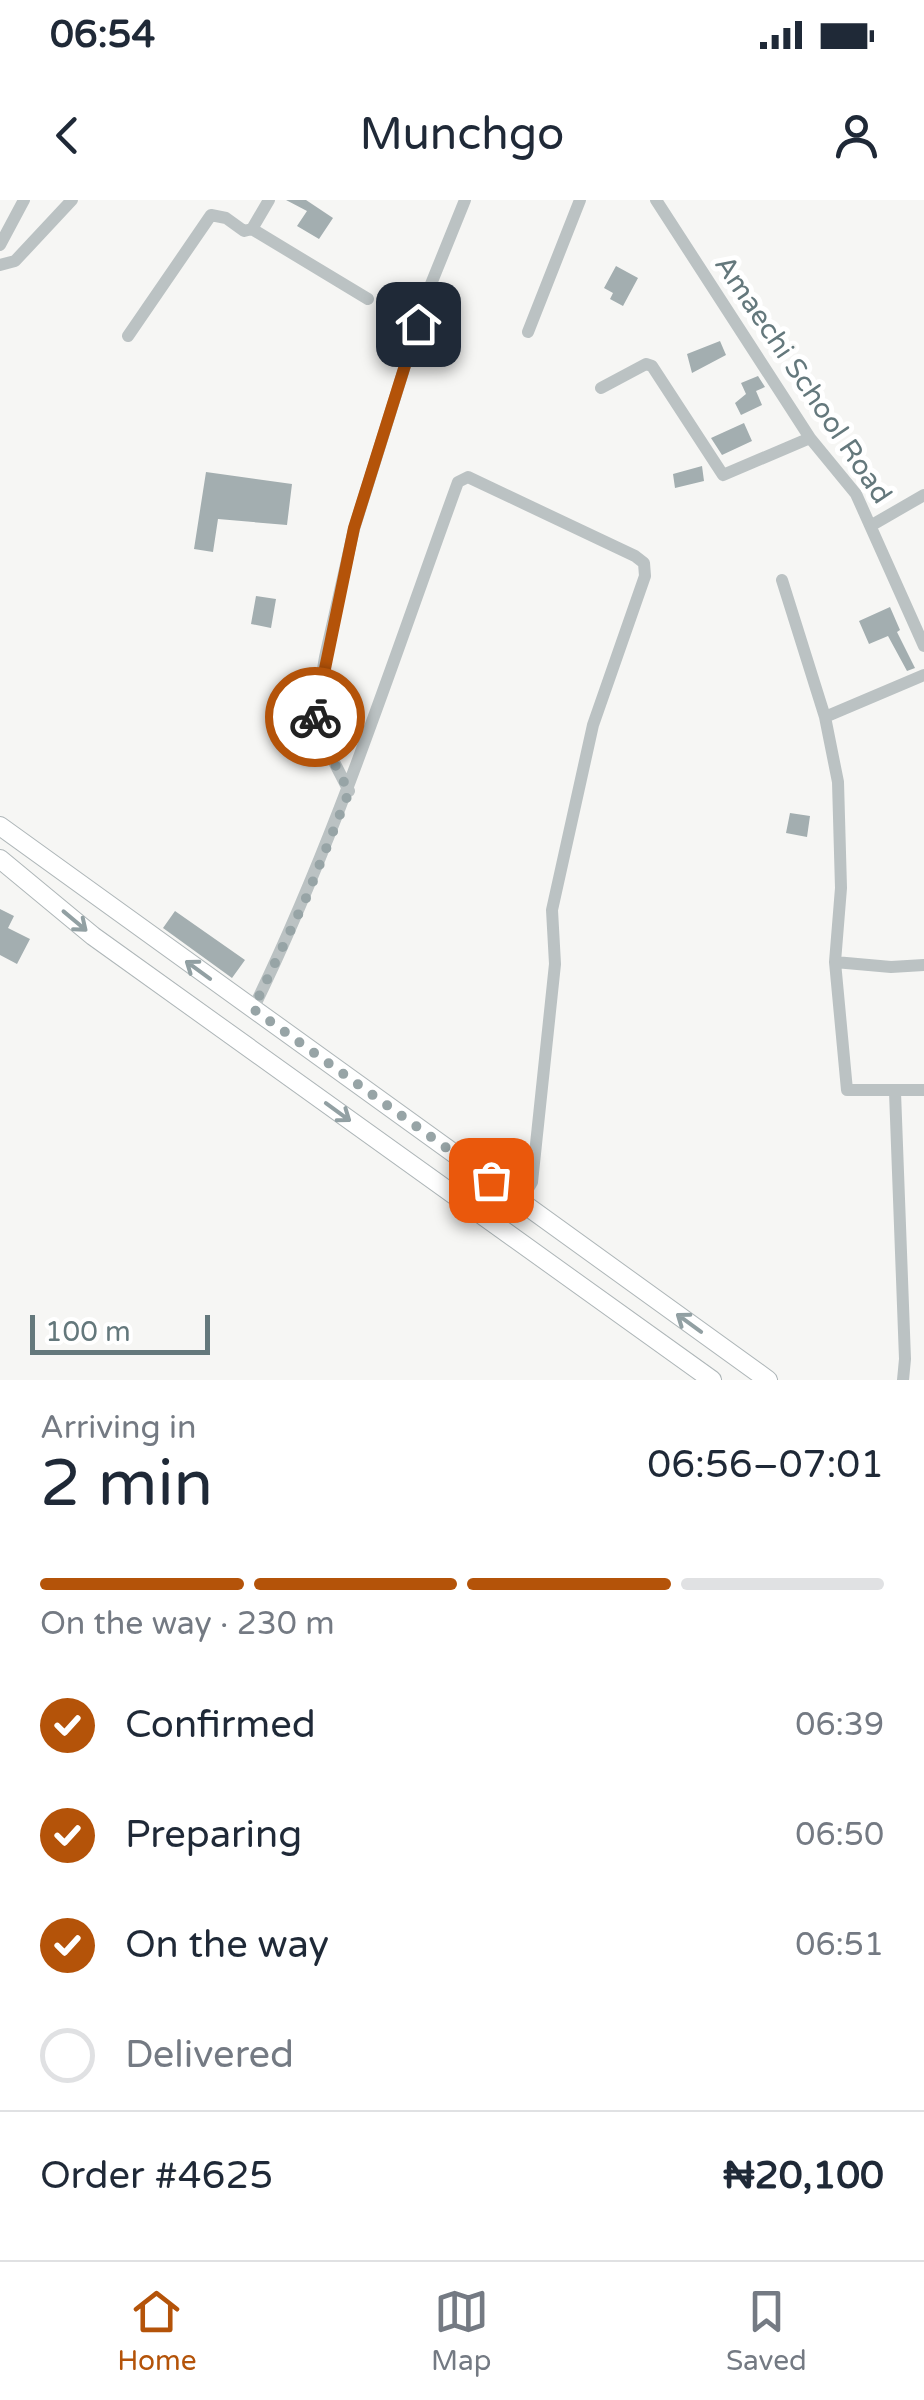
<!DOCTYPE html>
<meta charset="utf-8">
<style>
:root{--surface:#fff;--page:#f6f6f7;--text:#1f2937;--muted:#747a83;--line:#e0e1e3;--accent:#b45309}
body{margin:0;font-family:"Varela Round",sans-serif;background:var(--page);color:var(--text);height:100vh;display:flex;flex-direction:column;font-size:38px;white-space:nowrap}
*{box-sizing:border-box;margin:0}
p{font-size:32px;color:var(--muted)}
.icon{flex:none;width:55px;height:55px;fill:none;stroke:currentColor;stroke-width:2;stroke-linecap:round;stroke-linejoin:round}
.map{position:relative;height:1180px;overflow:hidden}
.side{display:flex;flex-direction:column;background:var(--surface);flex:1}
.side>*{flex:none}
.scale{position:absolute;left:30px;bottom:25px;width:180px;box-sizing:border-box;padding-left:10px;border:5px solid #64787c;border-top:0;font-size:28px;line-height:35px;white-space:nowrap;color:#64787c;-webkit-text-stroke:8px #fff;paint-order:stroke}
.pin{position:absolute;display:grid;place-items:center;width:85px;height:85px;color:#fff;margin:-42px;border-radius:20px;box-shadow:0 5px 15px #0006}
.courier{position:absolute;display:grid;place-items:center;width:100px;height:100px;margin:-50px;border:8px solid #b45309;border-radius:50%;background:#fff;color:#222;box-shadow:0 2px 12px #0007}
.head em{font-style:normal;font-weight:600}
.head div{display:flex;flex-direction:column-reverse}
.head{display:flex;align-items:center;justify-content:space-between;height:170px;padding:0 40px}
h1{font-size:65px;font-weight:600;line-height:75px}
.bar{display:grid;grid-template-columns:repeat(4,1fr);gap:15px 10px;align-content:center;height:120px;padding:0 40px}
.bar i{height:12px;border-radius:8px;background:var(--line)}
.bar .active{background:var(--accent)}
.bar p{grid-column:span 4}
.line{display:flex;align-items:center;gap:25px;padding:0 40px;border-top:2px solid var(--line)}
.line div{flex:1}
ol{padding:0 40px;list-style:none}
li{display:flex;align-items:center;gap:30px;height:110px}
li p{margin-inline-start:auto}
li .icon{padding:10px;border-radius:50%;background:var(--accent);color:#fff;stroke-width:4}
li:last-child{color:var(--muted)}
li i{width:55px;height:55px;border:5px solid var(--line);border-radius:50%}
.status{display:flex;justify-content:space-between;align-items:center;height:70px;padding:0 50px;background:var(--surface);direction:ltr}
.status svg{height:28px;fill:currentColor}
header{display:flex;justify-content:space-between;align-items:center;height:130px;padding:0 40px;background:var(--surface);font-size:45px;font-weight:600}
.menu{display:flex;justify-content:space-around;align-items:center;height:140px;border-top:2px solid var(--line);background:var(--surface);font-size:28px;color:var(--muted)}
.menu a{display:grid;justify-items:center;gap:5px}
.menu .active{color:var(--accent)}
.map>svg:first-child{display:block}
.building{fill:#a3aeb0}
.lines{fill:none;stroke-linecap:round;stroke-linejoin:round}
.secondary-casing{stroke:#aeb6b8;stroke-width:20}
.street{stroke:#bbc2c3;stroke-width:12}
.secondary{stroke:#fff;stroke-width:18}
.oneway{stroke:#92a0a3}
.done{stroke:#97a4a6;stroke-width:10;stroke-dasharray:0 18}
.route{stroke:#b45309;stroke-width:12}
.labels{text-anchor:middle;stroke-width:10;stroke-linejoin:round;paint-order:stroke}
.street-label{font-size:28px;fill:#64787c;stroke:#fff}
</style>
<div class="status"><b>06:54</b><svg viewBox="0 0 49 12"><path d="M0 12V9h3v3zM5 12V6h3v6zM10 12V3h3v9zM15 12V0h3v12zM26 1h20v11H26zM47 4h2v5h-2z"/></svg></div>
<header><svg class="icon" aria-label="back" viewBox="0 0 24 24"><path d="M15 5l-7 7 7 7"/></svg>Munchgo<svg class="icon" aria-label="person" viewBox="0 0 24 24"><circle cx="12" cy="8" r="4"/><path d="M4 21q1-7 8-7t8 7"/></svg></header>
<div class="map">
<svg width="924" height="1180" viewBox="0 0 924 1180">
<rect width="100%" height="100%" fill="#f6f6f4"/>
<path class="building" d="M286,0H306L333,18L319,39L297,26L307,11Z
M616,66L638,78L623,106L610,99L613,93L604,88Z
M720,141L726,155L692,173L687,154Z
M758,176L765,187L756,191L762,205L741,215L735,203L746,194L741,183Z
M744,223L752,241L722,255L711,238Z
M702,266L704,281L675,288L673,274Z
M206,272L292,284L287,325L218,319L213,352L194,349Z
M256,396L276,399L271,428L251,424Z
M890,407L900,430L897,432L915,468L907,471L888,436L869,444L859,421Z
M790,613L810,616L807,637L786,633Z
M0,709L14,716L8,728L30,739L17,764L0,755Z
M175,711L245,760L232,778L163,728Z"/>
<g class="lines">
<defs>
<path id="secondary" d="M0,626L768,1180
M0,659L93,736L712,1180"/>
</defs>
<use href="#secondary" class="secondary-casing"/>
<path class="street" d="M656,0L810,238L856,294L924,446
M252,29L368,99
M0,45L24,0
M0,65L15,61L72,0
M528,132L580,0
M128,136L211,15L226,18L244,31L252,29L269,0
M601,188L646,164L652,166L723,275L810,238
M872,325L924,295
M782,380L825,517L838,582L841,688L835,762L847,890H924
M825,517L924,475
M349,591L314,523L325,457L354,329L429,89L465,0
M835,762L891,767L924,765
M253,809C336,639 393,460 458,282L468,277L635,356L644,363L645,376L593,525L552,710L555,764L532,982L521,1001
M895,892L905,1159L903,1180"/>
<use href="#secondary" class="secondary"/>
</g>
<defs><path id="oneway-shaft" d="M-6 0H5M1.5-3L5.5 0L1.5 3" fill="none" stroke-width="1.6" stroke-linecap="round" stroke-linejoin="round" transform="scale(2.5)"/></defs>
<g class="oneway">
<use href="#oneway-shaft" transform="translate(75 721) rotate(40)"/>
<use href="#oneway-shaft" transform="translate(198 770) rotate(-144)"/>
<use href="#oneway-shaft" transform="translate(338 912) rotate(36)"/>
<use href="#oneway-shaft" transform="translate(689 1123) rotate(-144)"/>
</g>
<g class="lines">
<path class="done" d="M315,517L314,523L349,592L307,696L253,809L491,980"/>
<path class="route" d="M315,517L354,328L418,124"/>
</g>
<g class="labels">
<g class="street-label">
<text transform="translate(804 179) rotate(56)" y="10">Amaechi School Road</text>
</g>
</g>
</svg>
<div class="scale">100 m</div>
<div class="pin" style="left:491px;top:980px;background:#ea580c"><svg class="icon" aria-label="bag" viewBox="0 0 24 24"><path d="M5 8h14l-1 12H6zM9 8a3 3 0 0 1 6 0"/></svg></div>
<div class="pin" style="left:418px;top:124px;background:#1f2937"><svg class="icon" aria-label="home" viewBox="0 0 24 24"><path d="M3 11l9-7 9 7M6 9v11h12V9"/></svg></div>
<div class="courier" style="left:315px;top:517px"><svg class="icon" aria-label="bike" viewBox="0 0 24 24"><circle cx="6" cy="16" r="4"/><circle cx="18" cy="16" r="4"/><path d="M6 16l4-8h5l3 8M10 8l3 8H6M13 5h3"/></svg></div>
</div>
<section class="side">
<div class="head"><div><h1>2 min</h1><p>Arriving in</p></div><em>06:56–07:01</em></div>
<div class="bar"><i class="active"></i><i class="active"></i><i class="active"></i><i></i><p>On the way · 230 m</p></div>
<ol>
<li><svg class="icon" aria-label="check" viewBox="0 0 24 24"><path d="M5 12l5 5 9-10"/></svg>Confirmed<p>06:39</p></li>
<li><svg class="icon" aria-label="check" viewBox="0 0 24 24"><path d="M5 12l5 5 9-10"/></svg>Preparing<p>06:50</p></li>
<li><svg class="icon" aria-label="check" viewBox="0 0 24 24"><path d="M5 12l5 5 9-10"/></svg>On the way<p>06:51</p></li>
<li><i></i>Delivered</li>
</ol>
<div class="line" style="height:130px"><div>Order #4625</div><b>₦20,100</b></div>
</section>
<nav class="menu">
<a class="active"><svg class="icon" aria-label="home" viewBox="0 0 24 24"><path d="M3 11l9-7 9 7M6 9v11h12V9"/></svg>Home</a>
<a><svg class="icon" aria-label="map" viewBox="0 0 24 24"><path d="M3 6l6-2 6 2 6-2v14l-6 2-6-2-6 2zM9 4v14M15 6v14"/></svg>Map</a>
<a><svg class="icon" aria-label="saved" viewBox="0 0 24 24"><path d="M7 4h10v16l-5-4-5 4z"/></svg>Saved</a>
</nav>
